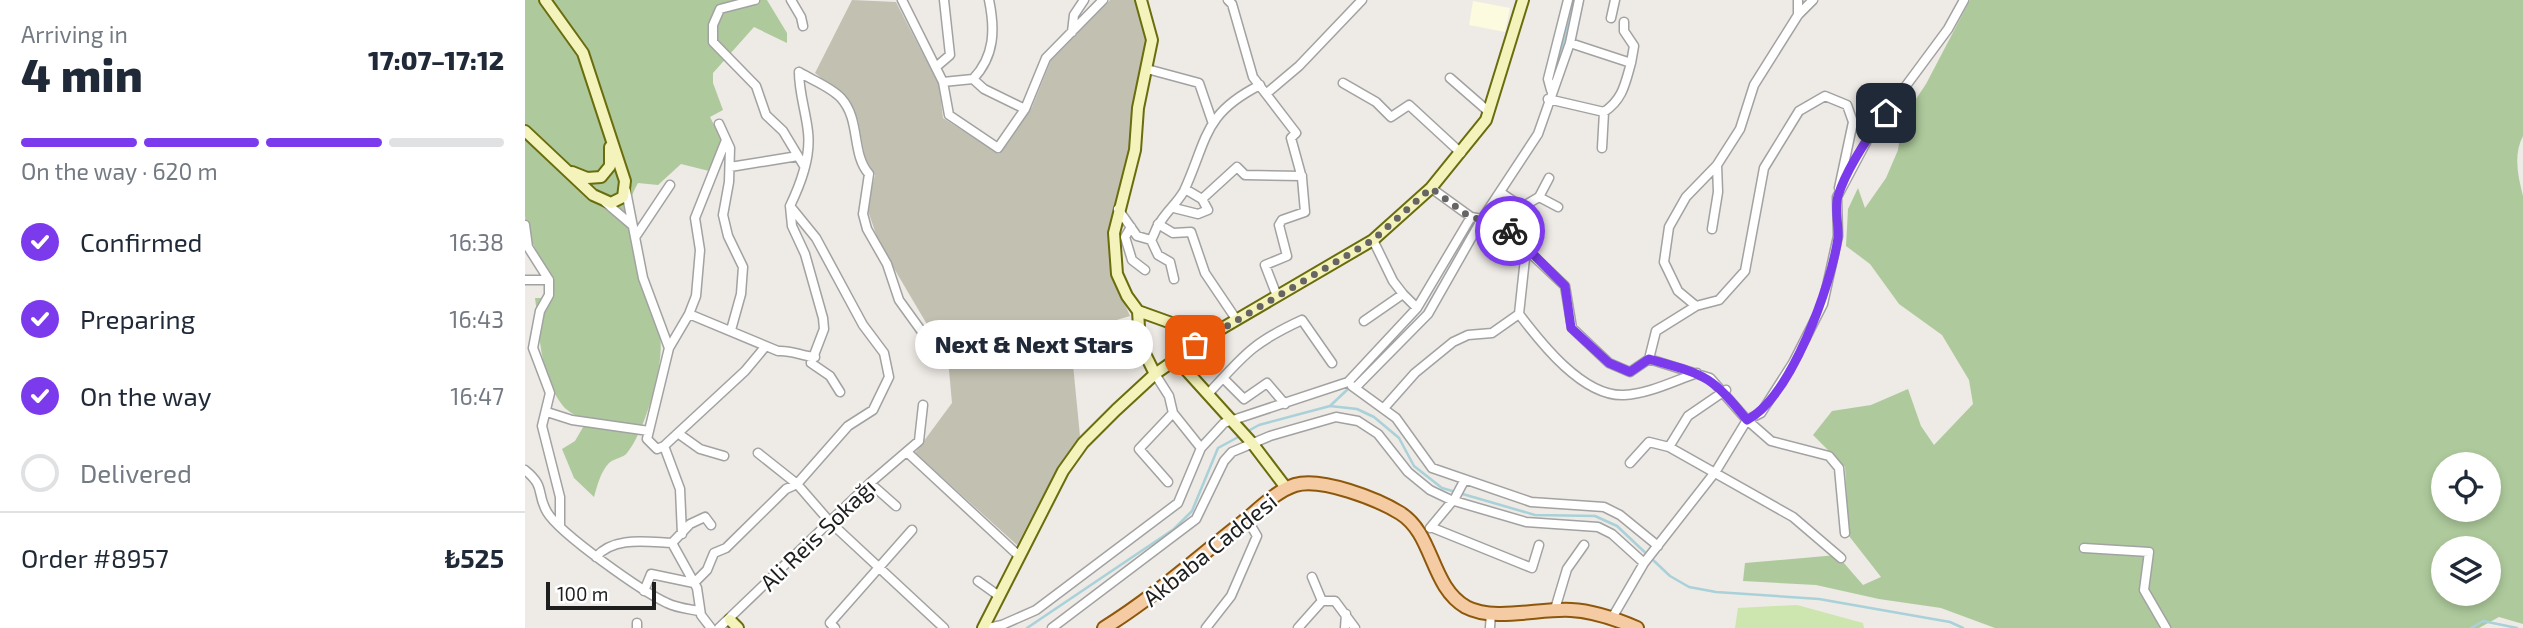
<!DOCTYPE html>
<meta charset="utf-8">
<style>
:root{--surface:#fff;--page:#f2f2f3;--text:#1f2937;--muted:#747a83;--line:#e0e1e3;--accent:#7c3aed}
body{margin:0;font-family:"Exo 2",sans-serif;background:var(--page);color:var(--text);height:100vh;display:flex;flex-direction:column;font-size:26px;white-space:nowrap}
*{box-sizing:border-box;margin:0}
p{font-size:23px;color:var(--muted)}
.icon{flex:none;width:38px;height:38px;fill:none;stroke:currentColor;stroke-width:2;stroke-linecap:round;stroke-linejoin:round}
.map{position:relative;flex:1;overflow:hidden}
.sheet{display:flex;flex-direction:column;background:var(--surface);width:525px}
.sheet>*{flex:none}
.fabs{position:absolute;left:1906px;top:452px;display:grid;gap:14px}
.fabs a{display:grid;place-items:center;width:70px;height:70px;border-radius:50%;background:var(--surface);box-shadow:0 4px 10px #0003;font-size:35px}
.scale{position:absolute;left:21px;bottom:18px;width:110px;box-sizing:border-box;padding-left:7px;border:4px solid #1e1e1e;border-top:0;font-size:19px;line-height:24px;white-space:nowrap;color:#1e1e1e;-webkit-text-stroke:5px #fff;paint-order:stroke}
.pin{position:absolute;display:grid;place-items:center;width:60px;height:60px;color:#fff;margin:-30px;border-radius:14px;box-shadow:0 4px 10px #0006}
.courier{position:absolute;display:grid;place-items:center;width:70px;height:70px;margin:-35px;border:5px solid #7c3aed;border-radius:50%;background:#fff;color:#222;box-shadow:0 2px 9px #0007}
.bubble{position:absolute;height:49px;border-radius:24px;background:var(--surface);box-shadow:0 4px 10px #0003;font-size:23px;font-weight:800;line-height:49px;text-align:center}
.overview em{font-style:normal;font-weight:800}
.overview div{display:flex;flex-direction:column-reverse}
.overview{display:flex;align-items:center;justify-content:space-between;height:119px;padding:0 21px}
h1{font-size:46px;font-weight:800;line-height:52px}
.bar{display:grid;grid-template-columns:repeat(4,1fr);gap:10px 7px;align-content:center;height:84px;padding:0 21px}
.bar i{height:9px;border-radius:5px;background:var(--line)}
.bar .active{background:var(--accent)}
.bar p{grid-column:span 4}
.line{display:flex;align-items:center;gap:18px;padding:0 21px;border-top:2px solid var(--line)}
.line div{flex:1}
ol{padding:0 21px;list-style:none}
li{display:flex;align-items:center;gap:21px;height:77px}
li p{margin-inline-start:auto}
li .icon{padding:7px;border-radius:50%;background:var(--accent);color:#fff;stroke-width:4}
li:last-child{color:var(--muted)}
li i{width:38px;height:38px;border:4px solid var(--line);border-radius:50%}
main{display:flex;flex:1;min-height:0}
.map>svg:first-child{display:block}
.education{fill:#fcfadf}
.construction{fill:#c2c1b1}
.grass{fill:#cde5ae}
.forest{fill:#aeca9c;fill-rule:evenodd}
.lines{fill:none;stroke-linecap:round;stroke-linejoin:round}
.stream{stroke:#a8d1d9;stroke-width:2.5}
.street-casing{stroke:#a2a2a2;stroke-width:11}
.secondary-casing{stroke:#6a6d0d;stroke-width:14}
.primary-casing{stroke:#8d580b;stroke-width:16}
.street{stroke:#fff;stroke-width:8}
.secondary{stroke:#f5f3bc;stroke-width:10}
.primary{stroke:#f5cba3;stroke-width:12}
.done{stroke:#676564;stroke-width:7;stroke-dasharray:0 12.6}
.route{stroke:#7c3aed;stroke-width:9}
.labels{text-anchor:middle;stroke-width:5;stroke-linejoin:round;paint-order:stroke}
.street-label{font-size:23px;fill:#1e1e1e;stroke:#fff}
</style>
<main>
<section class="sheet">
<div class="overview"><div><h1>4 min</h1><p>Arriving in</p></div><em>17:07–17:12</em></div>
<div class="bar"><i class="active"></i><i class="active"></i><i class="active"></i><i></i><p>On the way · 620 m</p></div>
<ol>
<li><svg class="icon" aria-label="check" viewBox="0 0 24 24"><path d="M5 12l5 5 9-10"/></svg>Confirmed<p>16:38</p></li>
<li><svg class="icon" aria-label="check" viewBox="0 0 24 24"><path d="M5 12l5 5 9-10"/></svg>Preparing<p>16:43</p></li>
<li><svg class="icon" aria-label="check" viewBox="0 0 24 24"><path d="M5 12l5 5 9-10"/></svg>On the way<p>16:47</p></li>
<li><i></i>Delivered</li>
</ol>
<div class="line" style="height:91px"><div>Order #8957</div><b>₺525</b></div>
</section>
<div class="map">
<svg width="1998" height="628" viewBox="0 0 1998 628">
<rect width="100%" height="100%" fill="#eeeae5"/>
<path class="education" d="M948,1L985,8L980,32L944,25Z"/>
<path class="construction" d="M327,0L371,2L414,85L418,118L474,154L507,107L526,60L585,0H614L625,41L606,149L586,229L587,275L605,316L545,334L555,436L533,467L492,545L390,453L427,403L424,370L413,343L354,243L342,208L350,175L341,163L333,120L321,98L290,73Z"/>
<path class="grass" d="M1272,605L1338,623L1339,628H1210L1213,608Z"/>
<path class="forest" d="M0,0H242L262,33V43L229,27L188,73V83L198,110L185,117L197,140L184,171L156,164L133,185L113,183C85,229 128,290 135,336C140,364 120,431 102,453C98,458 90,458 84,463C76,471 72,486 69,497L49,478L37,449L50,441L61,422C54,417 43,412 38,406C14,375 15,334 10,298H23L26,278L2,233L0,216Z
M1445,0H1998V136C1988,155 1993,176 1998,196V624L1974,617L1954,628H1470L1416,608L1354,599L1291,585L1218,581L1220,563L1312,555L1338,585L1356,577L1324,536L1320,467L1288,435L1307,411L1346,405L1383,389L1396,426L1409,445L1448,404L1444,380L1417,335L1374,304L1345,264L1321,246L1323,209L1333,188L1340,208L1361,178L1373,150L1377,120L1401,84ZM1918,464H1964V509H1918ZM1918,548H1964V593H1918Z"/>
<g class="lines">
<path class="stream" d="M1028,81L1050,0
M898,314L914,286
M805,406L832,409L849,417L874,438L889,466L917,488L1010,515L1070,516L1092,526L1145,576L1164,587L1191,592L1294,599L1425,622L1438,628
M723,431L734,425L805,406L824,388
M502,628L649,529L667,511L693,448L717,435
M1946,628L1958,621L1992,628"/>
<defs>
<path id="street" d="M230,0L195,9L188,25V42L231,86L241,115L258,131L279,166
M266,0L276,17L278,26
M377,0L418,82L424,115L473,148L500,109L521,58L578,0
M703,0L707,4L728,77L771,133L766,138L777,178L780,212L757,220L754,225L762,256L740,265L752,296
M1273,0V15
M1086,18L1090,0
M1099,22V31L1109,46L1106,63
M547,32L549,15L559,0
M411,67L425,55L419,0
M622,69L674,83L687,121
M274,72C287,80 306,87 316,98C336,120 326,154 344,174L338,214L342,229L362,264L374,300L405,343
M925,78L964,112
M448,79L459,89L500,109
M418,82L448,79C470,56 470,29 464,0
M818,83L851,102L866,117L884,105L936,153
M1026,90L1023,79L1043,0
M742,93L774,66L837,0
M1023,99L1079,112C1098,99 1100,84 1106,63L1045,43
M194,124L205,148L204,182L198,215L203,236L218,267L216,294L206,330
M1077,148L1079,112
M205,167L273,156
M101,191L118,278L144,348L122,439L132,449L139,446L220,371L240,347
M975,192L997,207L1014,197L1024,178
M1014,197L1033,207
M677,199L712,167L720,175L777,176
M80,202L107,225
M265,206C276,183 286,157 283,132C281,112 274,93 274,72
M649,208L673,214L683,210L677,199L660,189
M593,209L612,236L626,240C630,234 631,226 636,221C643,210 652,203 659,191C683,138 678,114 735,85
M633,224L648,233L666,232L680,273L711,319
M0,225L3,247L24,280V295L15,311L8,348L25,393L17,426L35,497V525
M606,227L600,237L607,260L620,270
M1187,229L1193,192L1192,165
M111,236L145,185
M626,240L633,255L645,262L649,279
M1001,249L1040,286L1047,328L1084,363L1105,372L1124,359L1131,331L1171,306L1194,300L1220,271L1239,168L1274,111L1300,96L1322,105L1328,122L1314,188
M0,280H24
M878,294L892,308
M1171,306L1153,291L1139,262L1144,227L1161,197L1192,165L1215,129L1229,85L1273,15L1288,0
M164,314L171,296L175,250L170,218L201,140
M994,314C1016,343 1058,397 1099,395C1123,394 1149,381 1172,373
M839,321L878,294L868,281L848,240
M144,348L164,314L253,351C267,350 276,356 290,357
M1124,359L1185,378L1222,420L1246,441L1304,456L1314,468L1320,533
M630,374L644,396L648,413L676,448
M698,378L719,399L742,383L760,404
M827,386L871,418L907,468L1006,502L1079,507L1095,515L1133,546
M830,388L903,314L957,219L1013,134L1045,43L1054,0
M683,394C719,355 727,343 777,320L807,363
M859,408L890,373L928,342L943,335L967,333L994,314L1001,249L984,231L957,219L946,217L906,188
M22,412L47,420L124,431
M154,434L175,449L199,456
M139,446L155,489L157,534
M1144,447L1163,416L1201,390
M233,453L272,484L305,522L419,628
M383,453L494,556
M1105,463L1124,442L1144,447L1268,517L1316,558
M0,470C21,487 11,493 22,512C35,534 118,592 142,603C152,608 164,609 174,611
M643,482L614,449L648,413
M345,483L371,506
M905,528L930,498L939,481
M908,528L1007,568L1014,545
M147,543L172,588L176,615L186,628
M147,543L165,524L180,517L186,525
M1559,548L1624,552L1619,590L1641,628
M71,557C89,536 122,542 147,543
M787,577L797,601
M453,581L474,596
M169,583L182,570L189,553L201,548L261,489L272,484L323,426L348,410L364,377L359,353L338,325L291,238L265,206L267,226L280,254L298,318L299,329L286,363L305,376L315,392
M119,591L126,574L169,583
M1030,609L1042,569L1059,545
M1087,618L1119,563L1191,471L1222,420L1236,413L1268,363L1298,304L1313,236L1312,197L1346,133L1423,29L1439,0
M112,628V623
M194,628L345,483L394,441L398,405
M310,628L305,623L387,530
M463,628L477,625L511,610L653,503L676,448L699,423L823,382L892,308L946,217
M527,628L671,519L699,461L707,452L745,436L811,417L833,421L853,434L883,472L905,490L926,500L1001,522L1073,527L1087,534L1119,563
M681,628L706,596L732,536L722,519
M773,628L797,601H810L830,628
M820,628L821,614
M965,628L966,612"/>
<path id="secondary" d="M616,0L627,40L613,108L610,150L589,233L592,274L602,296L613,311L652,325L670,345
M0,131L68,195L86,203L98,197L100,181L58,53L20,0
M47,172L62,178L76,177L85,166V147
M613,311L615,344L630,374
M651,359L727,443L762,489
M205,620L213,628
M458,628L538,471L558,443L591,410L630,374L689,333L848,240L906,188L961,120L998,0"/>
<path id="primary" d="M579,628C629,597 672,558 718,522C733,510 751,491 770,485C796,477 852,499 875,513C909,534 905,586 941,607C969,622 1015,608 1046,610C1069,611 1091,619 1112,628"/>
</defs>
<use href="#street" class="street-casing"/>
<use href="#secondary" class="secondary-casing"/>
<use href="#primary" class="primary-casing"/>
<use href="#street" class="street"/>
<use href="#secondary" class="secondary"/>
<use href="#primary" class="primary"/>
</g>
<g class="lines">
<path class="done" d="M670,345L848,240L906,188L946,218L957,219L985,231"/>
<path class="route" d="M985,231L1040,286L1046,328L1084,363L1105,372L1124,359C1180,375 1185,374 1222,420C1266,397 1306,286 1313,238C1314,225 1309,208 1313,196C1322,167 1343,137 1361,113"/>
</g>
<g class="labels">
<g class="street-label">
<text transform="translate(293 535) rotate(-44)" y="8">Ali Reis Sokağı</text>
<text transform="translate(685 550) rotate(-39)" y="8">Akbaba Caddesi</text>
</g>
</g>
</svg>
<div class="fabs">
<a><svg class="icon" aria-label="locate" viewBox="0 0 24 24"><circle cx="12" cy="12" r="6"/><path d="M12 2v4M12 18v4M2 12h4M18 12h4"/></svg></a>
<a><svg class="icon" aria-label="layers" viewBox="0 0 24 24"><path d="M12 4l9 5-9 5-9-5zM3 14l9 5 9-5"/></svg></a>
</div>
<div class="scale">100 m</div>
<div class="pin" style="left:670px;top:345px;background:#ea580c"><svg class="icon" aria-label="bag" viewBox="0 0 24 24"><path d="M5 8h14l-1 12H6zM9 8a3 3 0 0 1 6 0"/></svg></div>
<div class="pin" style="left:1361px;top:113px;background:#1f2937"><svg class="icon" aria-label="home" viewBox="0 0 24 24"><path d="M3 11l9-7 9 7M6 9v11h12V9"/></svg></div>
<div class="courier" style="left:985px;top:231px"><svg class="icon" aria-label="bike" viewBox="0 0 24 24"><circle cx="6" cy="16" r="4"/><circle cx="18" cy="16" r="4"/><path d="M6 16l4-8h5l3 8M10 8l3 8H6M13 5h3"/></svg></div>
<div class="bubble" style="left:390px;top:320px;width:238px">Next &amp; Next Stars</div>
</div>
</main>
